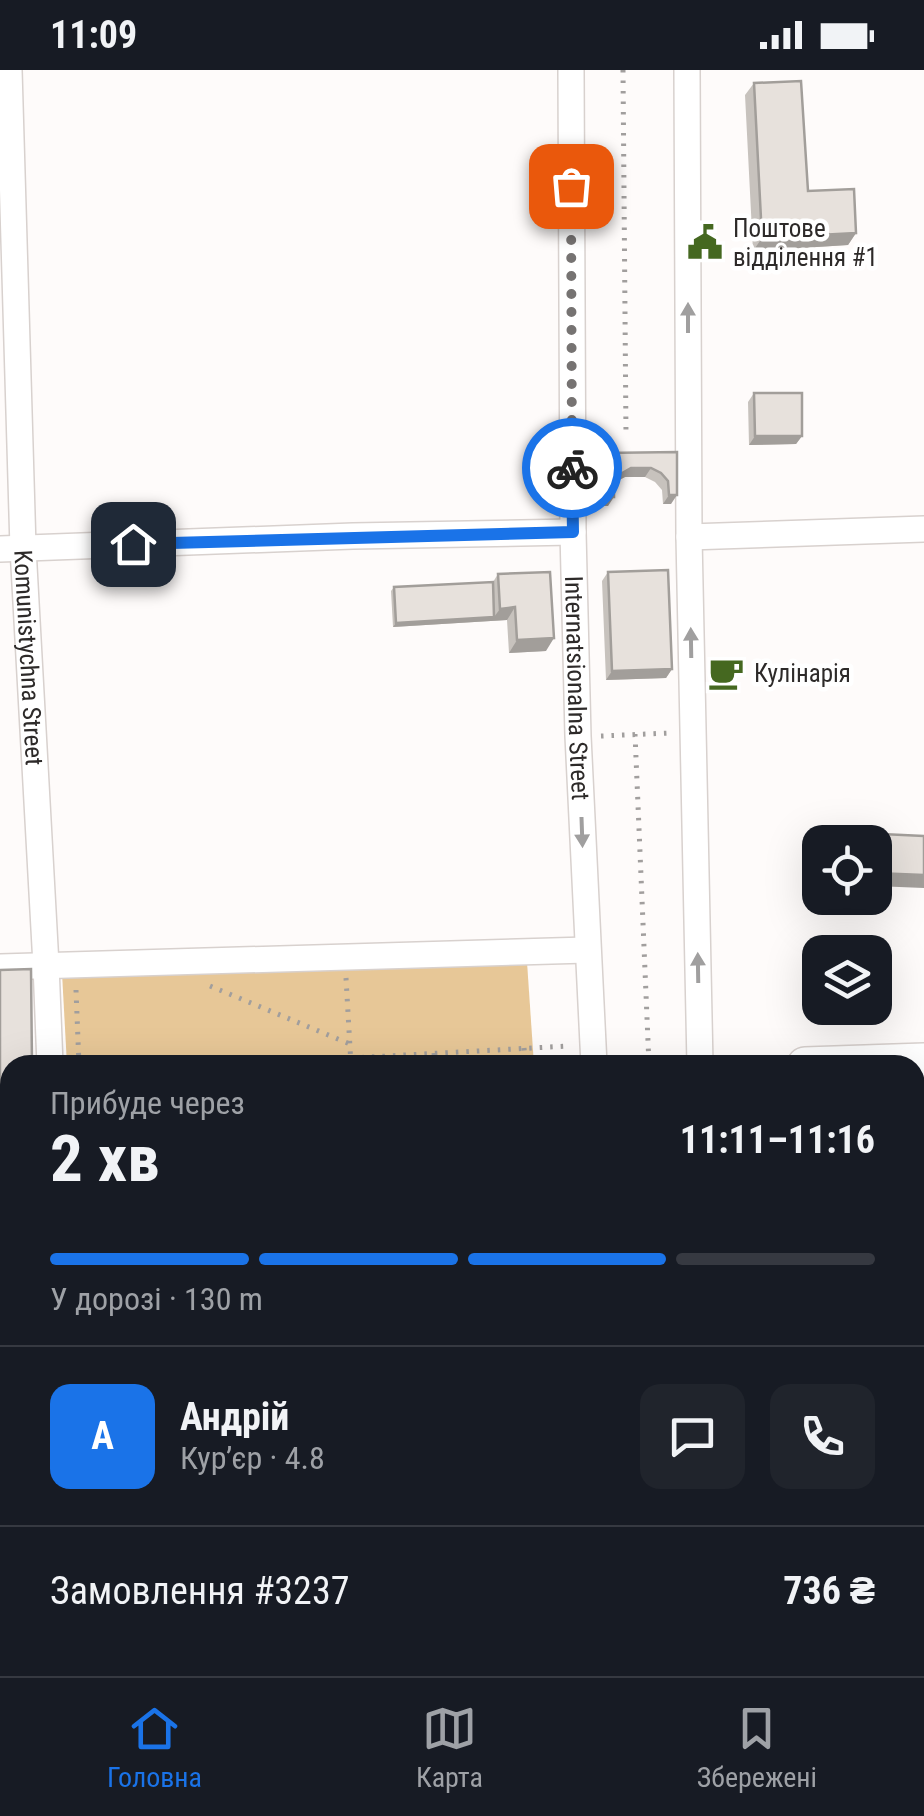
<!DOCTYPE html>
<html lang="uk">
<meta charset="utf-8">
<style>
:root{--surface:#171b24;--page:#20242c;--text:#f1f3f6;--muted:#9ea1a6;--line:#363941;--accent:#1a73e8}
body{margin:0;font-family:"Roboto Condensed",sans-serif;background:var(--page);color:var(--text);height:100vh;display:flex;flex-direction:column;font-size:38px;white-space:nowrap}
*{box-sizing:border-box;margin:0}
p{font-size:32px;color:var(--muted)}
.icon{flex:none;width:55px;height:55px;fill:none;stroke:currentColor;stroke-width:2;stroke-linecap:round;stroke-linejoin:round}
.map{position:relative;flex:1;overflow:hidden}
.panel{position:absolute;left:0px;top:985px;width:925px;height:622px;display:flex;flex-direction:column;background:var(--surface);border-radius:30px 30px 0 0;box-shadow:0 10px 40px #0002}
.panel>*{flex:none}
.controls{position:absolute;left:802px;top:755px;display:grid;gap:20px}
.controls a{display:grid;place-items:center;width:90px;height:90px;border-radius:20px;background:var(--surface);box-shadow:0 10px 40px #0002;font-size:50px}
.pin{position:absolute;display:grid;place-items:center;width:85px;height:85px;color:#fff;margin:-42px;border-radius:20px;box-shadow:0 5px 15px #0006}
.courier{position:absolute;display:grid;place-items:center;width:100px;height:100px;margin:-50px;border:8px solid #1a73e8;border-radius:50%;background:#fff;color:#222;box-shadow:0 2px 12px #0007}
.headline em{font-style:normal;font-weight:700}
.headline div{display:flex;flex-direction:column-reverse}
.headline{display:flex;align-items:center;justify-content:space-between;height:170px;padding:0 50px}
h1{font-size:65px;font-weight:700;line-height:75px}
.bar{display:grid;grid-template-columns:repeat(4,1fr);gap:15px 10px;align-content:center;height:120px;padding:0 50px}
.bar i{height:12px;border-radius:8px;background:var(--line)}
.bar .on{background:var(--accent)}
.bar p{grid-column:span 4}
.line{display:flex;align-items:center;gap:25px;padding:0 50px;border-top:2px solid var(--line)}
.line div{flex:1}
.round{display:grid;place-items:center;flex:none;width:105px;height:105px;border-radius:20px;background:var(--page)}
.status{display:flex;justify-content:space-between;align-items:center;height:70px;padding:0 50px;background:var(--surface);direction:ltr}
.status svg{height:28px;fill:currentColor}
.dock{display:flex;justify-content:space-around;align-items:center;height:140px;border-top:2px solid var(--line);background:var(--surface);font-size:28px;color:var(--muted)}
.dock a{display:grid;justify-items:center;gap:5px}
.dock .on{color:var(--accent)}
.map>svg:first-child{display:block}
.green{fill:#e7c797}
.lines{fill:none;stroke-linecap:round;stroke-linejoin:round}
.street-casing{stroke:#d8d1ce;stroke-width:28}
.secondary-casing{stroke:#d8d1ce;stroke-width:38}
.path{stroke:#a19e9d;stroke-width:5;stroke-dasharray:2.5 8;stroke-linecap:butt}
.street{stroke:#fff;stroke-width:25}
.secondary{stroke:#fff;stroke-width:35}
.wall{fill:#c7c2bd}
.shaded-wall{fill:#a29e9a}
.building{fill:#e7e1dc;stroke:#a29e9a;stroke-width:2.5}
.oneway{fill:#a09f9f}
.done{stroke:#767372;stroke-width:10;stroke-dasharray:0 18}
.route{stroke:#1a73e8;stroke-width:12}
.labels{text-anchor:middle;stroke-width:9;stroke-linejoin:round;paint-order:stroke}
.poi-label{font-size:25px;fill:#2d2a29;stroke:#fff;text-anchor:start}
.street-label{font-size:25px;fill:#2d2a29;stroke:#fff}
</style>
<div class="status"><b>11:09</b><svg viewBox="0 0 49 12"><path d="M0 12V9h3v3zM5 12V6h3v6zM10 12V3h3v9zM15 12V0h3v12zM26 1h20v11H26zM47 4h2v5h-2z"/></svg></div>
<div class="map">
<svg width="924" height="1606" viewBox="0 0 924 1606">
<rect width="100%" height="100%" fill="#fefbfa"/>
<path class="green" d="M527,892L534,995H67L62,903Z"/>
<g class="lines">
<defs>
<g id="street">
<path id="s1" d="M9,0L23,478L46,895L50,995"/>
<path id="s2" d="M571,0L573,462L578,666L594,995"/>
<path d="M687,0L689,467L700,995"/>
<path d="M689,467L924,459"/>
<path d="M0,479L353,466L573,462"/>
<path d="M0,897L587,880"/>
<path d="M915,1113H924"/>
<path d="M0,1165H10"/>
<path d="M69,1598V1606"/>
<path d="M381,1606V1598"/>
</g>
<path id="secondary" d="M805,995L924,991
M616,1598L617,1606
M706,1598V1606"/>
</defs>
<use href="#street" class="street-casing"/>
<use href="#secondary" class="secondary-casing"/>
<path class="path" d="M623,0L626,365
M635,664L649,995
M601,666L670,663
M346,908L351,995
M210,916L350,974
M76,920L79,995
M524,978L526,995
M434,983L435,995
M351,988L568,976
M665,1598V1606"/>
<use href="#street" class="street"/>
<use href="#secondary" class="secondary"/>
</g>
<path class="wall" d="M754,13L808,121L856,163L848,175L753,181L745,25Z
M754,323L802,366L796,374L749,375L748,332Z
M677,382L671,434H663L662,420L655,412L645,407H625L614,413L608,436H598V392L604,383Z
M608,502L672,599L666,608L606,610L602,511Z
M498,504L546,581L509,583L507,550L393,557L391,521L394,517L493,512Z
M744,1598H795V1606H745Z"/>
<path class="shaded-wall" d="M856,163L848,175L753,181L762,168Z
M755,366H802L796,374L749,375Z
M631,398H651L645,407H625L613,413L619,405Z
M669,425H677L671,434H663Z
M604,427H614L608,436H598Z
M515,537L507,550L393,557L396,553L494,547L500,539Z
M554,568L546,581L509,583L517,570Z
M672,599L666,608L606,610L612,601Z
M875,803L924,805V818L875,816Z
M0,1105H10V1126L0,1127Z
M10,1356V1361H0V1357Z
M10,1407V1412H0V1408Z
M10,1448V1452L0,1453L1,1449Z
M0,1522H10V1526H0Z
M0,1570H10V1574H0Z
M123,1600L152,1601L149,1606L120,1604Z"/>
<path class="building" d="M801,11L808,121L854,119L856,163L762,168L754,13Z
M754,323H802V366H755Z
M677,382V425H669L668,411L661,403L651,398H631L619,405L614,413V427H604V383Z
M668,500L672,599L612,601L608,502Z
M550,502L554,568L517,570L515,537L500,539L498,504Z
M493,512L494,547L396,553L394,517Z
M839,762L924,766V805L875,803V772H838Z
M31,899L32,995H10V1105H0V900Z
M10,1335V1356L0,1357V1336Z
M10,1377V1407L0,1408V1378Z
M0,1415H10V1448L1,1449Z
M10,1499V1522H0V1500Z
M10,1533V1570H0V1534Z
M0,1587H10V1598H25L26,1606H0Z
M123,1598H152V1601L123,1600Z
M537,1598H578V1606H537Z
M751,1598H795V1606H751Z"/>
<defs><path id="oneway-solid" d="M-6-.8H1V-3.2L6.5 0L1 3.2V.8H-6Z" transform="scale(2.5)"/></defs>
<g class="oneway">
<use href="#oneway-solid" transform="translate(688 248) rotate(-90)"/>
<use href="#oneway-solid" transform="translate(691 573) rotate(-91)"/>
<use href="#oneway-solid" transform="translate(582 762) rotate(88)"/>
<use href="#oneway-solid" transform="translate(698 898) rotate(-91)"/>
</g>
<g class="lines">
<path class="done" d="M571,116L572,398"/>
<path class="route" d="M133,474L573,462L572,398"/>
</g>
<defs>
<symbol id="civic-bare" viewBox="-9 -9 18 18"><path d="M-.6-6.5H3V-4.5H.6V-3L4-1V1h2V6H-6V1h2V-1L-.6-3ZM-1.2 2.5V6h2.4V2.5Z" fill="#456820" stroke="#fff" stroke-width="2.5" paint-order="stroke"/></symbol>
<symbol id="cafe-bare" viewBox="-9 -9 18 18"><path d="M-5.5-4.5H6V0H3Q3 3.5 0 3.5H-2.5Q-5.5 3.5-5.5 0ZM3-3.2v2h1.7v-2ZM-6 4.5H4V6H-6Z" fill="#456820" stroke="#fff" stroke-width="2.5" paint-order="stroke"/></symbol>
</defs>
<g fill-rule="evenodd">
<use href="#civic-bare" x="680" y="147" width="50" height="50"/>
<use href="#cafe-bare" x="701" y="578" width="50" height="50"/>
</g>
<g class="labels">
<g class="poi-label">
<text x="733" y="167">Поштове<tspan x="733" dy="29">відділення #1</tspan></text>
<text x="754" y="612">Кулінарія</text>
</g>
<g class="street-label">
<text dy="9" stroke="none"><textPath href="#s1" startOffset="588">Komunistychna Street</textPath></text>
<text dy="9" stroke="none"><textPath href="#s2" startOffset="618">Internatsionalna Street</textPath></text>
</g>
</g>
</svg>
<div class="controls">
<a><svg class="icon" aria-label="locate" viewBox="0 0 24 24"><circle cx="12" cy="12" r="6"/><path d="M12 2v4M12 18v4M2 12h4M18 12h4"/></svg></a>
<a><svg class="icon" aria-label="layers" viewBox="0 0 24 24"><path d="M12 4l9 5-9 5-9-5zM3 14l9 5 9-5"/></svg></a>
</div>
<div class="pin" style="left:571px;top:116px;background:#ea580c"><svg class="icon" aria-label="bag" viewBox="0 0 24 24"><path d="M5 8h14l-1 12H6zM9 8a3 3 0 0 1 6 0"/></svg></div>
<div class="pin" style="left:133px;top:474px;background:#1f2937"><svg class="icon" aria-label="home" viewBox="0 0 24 24"><path d="M3 11l9-7 9 7M6 9v11h12V9"/></svg></div>
<div class="courier" style="left:572px;top:398px"><svg class="icon" aria-label="bike" viewBox="0 0 24 24"><circle cx="6" cy="16" r="4"/><circle cx="18" cy="16" r="4"/><path d="M6 16l4-8h5l3 8M10 8l3 8H6M13 5h3"/></svg></div>
<section class="panel">
<div class="headline"><div><h1>2 хв</h1><p>Прибуде через</p></div><em>11:11–11:16</em></div>
<div class="bar"><i class="on"></i><i class="on"></i><i class="on"></i><i></i><p>У дорозі · 130 m</p></div>
<div class="line" style="height:180px"><b class="round" style="background:var(--accent);color:#fff">А</b><div><b>Андрій</b><p>Кур’єр · 4.8</p></div><a class="round"><svg class="icon" aria-label="chat" viewBox="0 0 24 24"><path d="M4 5h16v11H9l-5 4z"/></svg></a><a class="round"><svg class="icon" aria-label="phone" viewBox="0 0 24 24"><path d="M5 4h4l2 5-3 2q2 4 5 5l2-3 5 2v4C11 20 4 13 5 4z"/></svg></a></div>
<div class="line" style="height:130px"><div>Замовлення #3237</div><b>736 ₴</b></div>
</section>
</div>
<nav class="dock">
<a class="on"><svg class="icon" aria-label="home" viewBox="0 0 24 24"><path d="M3 11l9-7 9 7M6 9v11h12V9"/></svg>Головна</a>
<a><svg class="icon" aria-label="map" viewBox="0 0 24 24"><path d="M3 6l6-2 6 2 6-2v14l-6 2-6-2-6 2zM9 4v14M15 6v14"/></svg>Карта</a>
<a><svg class="icon" aria-label="saved" viewBox="0 0 24 24"><path d="M7 4h10v16l-5-4-5 4z"/></svg>Збережені</a>
</nav>
